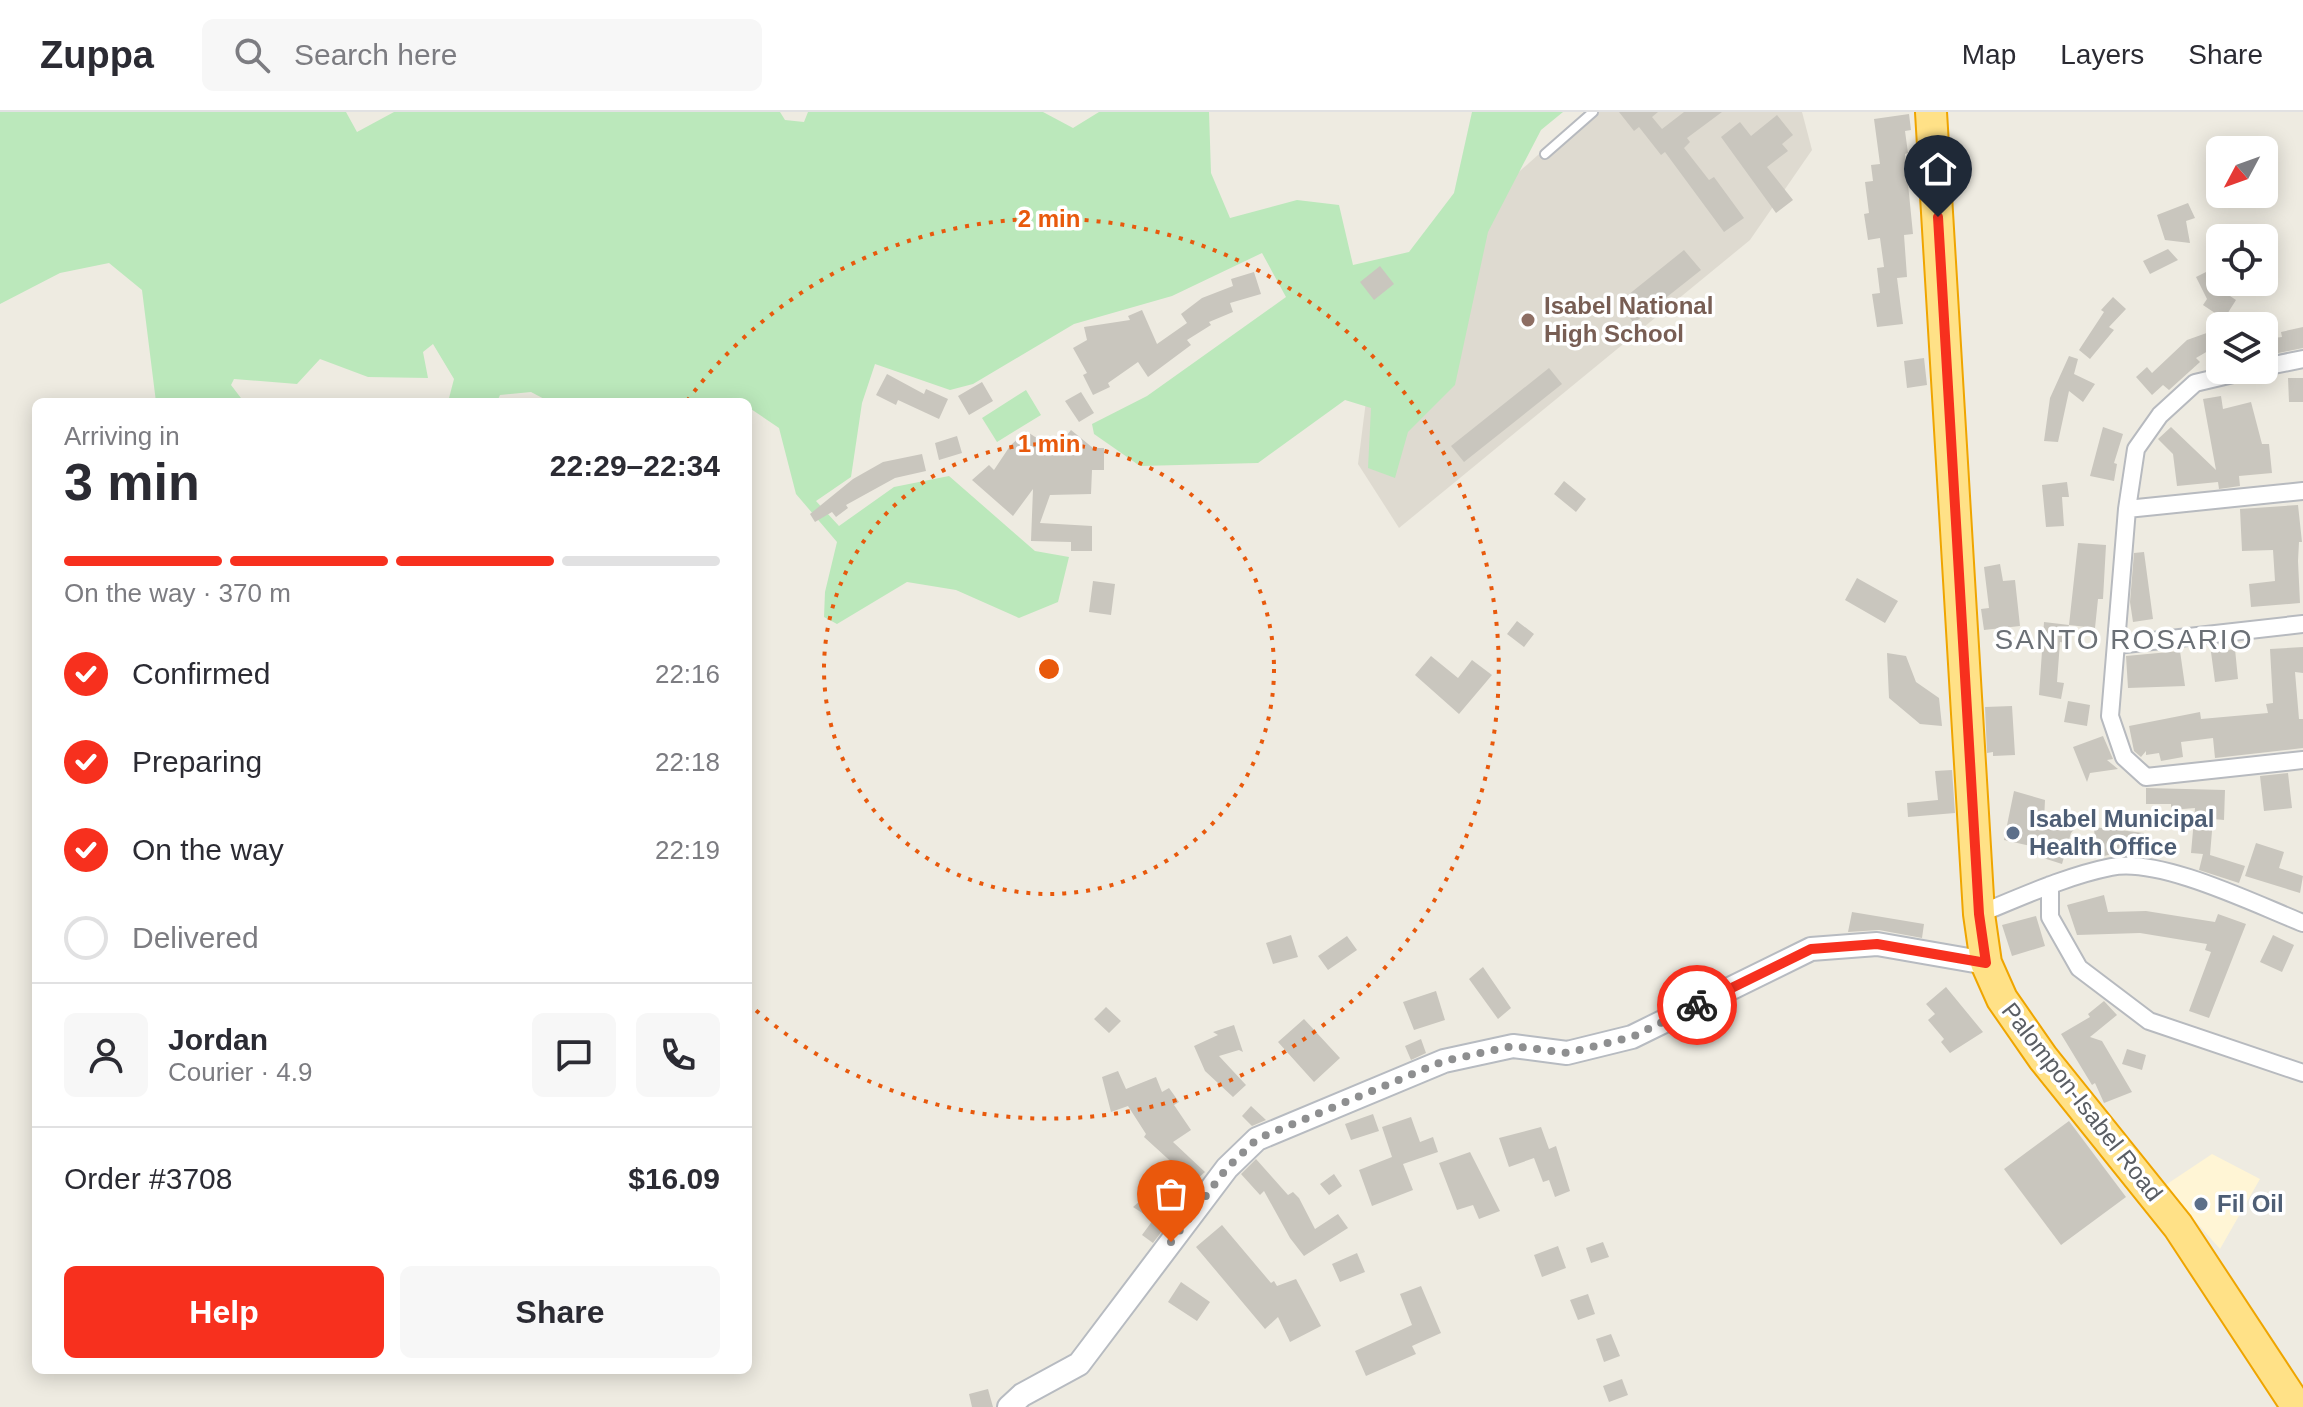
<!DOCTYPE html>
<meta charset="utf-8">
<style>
:root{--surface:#fff;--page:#f7f7f7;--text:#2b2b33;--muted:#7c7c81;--line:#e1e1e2;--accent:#f7301e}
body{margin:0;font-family:Helvetica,sans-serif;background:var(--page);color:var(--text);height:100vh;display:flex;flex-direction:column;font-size:30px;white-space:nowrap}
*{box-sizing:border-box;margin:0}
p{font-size:26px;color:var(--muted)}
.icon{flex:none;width:44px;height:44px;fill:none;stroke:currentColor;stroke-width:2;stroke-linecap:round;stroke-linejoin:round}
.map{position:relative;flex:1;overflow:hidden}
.sheet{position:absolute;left:32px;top:286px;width:720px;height:976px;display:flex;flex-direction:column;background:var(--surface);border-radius:12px;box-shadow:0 4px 20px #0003}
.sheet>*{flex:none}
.needle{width:52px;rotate:229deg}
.tools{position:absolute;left:2206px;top:24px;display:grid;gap:16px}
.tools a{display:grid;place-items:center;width:72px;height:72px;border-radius:12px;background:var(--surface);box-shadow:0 4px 20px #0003;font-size:40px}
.pin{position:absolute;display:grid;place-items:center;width:68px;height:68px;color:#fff;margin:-82px -34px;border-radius:50% 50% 50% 0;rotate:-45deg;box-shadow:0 0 8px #0007}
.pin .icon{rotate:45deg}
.courier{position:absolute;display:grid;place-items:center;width:80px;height:80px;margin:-40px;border:6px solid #f7301e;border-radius:50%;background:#fff;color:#222;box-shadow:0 2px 10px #0007}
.headline em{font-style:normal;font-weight:800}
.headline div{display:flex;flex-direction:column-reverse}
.headline{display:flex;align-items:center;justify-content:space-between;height:136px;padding:0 32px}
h1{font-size:52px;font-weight:800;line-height:60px}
.bar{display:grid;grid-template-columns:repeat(4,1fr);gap:12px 8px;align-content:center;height:96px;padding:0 32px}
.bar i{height:10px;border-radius:6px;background:var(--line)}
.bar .active{background:var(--accent)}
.bar p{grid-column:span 4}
.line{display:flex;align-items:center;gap:20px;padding:0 32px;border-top:2px solid var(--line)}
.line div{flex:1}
.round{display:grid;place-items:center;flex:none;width:84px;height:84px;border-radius:12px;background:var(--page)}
ol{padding:0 32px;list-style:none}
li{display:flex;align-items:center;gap:24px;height:88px}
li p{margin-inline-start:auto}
li .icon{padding:8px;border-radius:50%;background:var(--accent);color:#fff;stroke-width:4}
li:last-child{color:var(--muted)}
li i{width:44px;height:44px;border:4px solid var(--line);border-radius:50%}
.primary-button{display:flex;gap:16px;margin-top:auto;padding:16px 32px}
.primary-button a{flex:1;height:92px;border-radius:12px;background:var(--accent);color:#fff;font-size:32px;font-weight:800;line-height:92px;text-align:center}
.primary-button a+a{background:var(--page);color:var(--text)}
header{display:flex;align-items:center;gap:48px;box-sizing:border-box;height:112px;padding:0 40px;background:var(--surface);border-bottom:2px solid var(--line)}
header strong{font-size:38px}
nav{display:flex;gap:44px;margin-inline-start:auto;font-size:28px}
.search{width:560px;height:72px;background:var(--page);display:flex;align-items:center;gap:20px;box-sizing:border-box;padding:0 28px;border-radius:12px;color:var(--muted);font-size:30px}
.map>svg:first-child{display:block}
.commercial{fill:#fff5d5}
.education{fill:#dedad0}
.green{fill:#bbe8bb}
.building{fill:#c9c6be}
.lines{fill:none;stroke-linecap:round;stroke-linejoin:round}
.lane-casing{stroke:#b7babf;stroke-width:12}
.street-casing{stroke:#b7babf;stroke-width:20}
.secondary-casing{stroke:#b7bbc1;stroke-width:26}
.highway-casing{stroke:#efa500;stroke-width:34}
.lane{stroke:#fff;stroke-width:8}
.street{stroke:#fff;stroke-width:16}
.secondary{stroke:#fff;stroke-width:22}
.highway{stroke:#ffe187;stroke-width:30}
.done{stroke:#8e8f90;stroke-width:8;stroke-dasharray:0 14.4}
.route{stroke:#f7301e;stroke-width:10}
.ring{fill:none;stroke:#e8590c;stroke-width:4;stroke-dasharray:4 8}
.education-dot{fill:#8d6e63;stroke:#fff;stroke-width:3}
.service-dot{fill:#5c6f8a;stroke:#fff;stroke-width:3}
.labels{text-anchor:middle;stroke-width:7;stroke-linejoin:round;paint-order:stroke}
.education-label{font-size:24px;font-weight:bold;fill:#785e54;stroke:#fff;text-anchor:start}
.service-label{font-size:24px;font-weight:bold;fill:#4e5e75;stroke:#fff;text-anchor:start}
.street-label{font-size:24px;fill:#5a5e64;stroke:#fff}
.quarter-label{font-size:28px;letter-spacing:2px;fill:#6b7076;stroke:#fff}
.centre{fill:#e8590c;stroke:#fff;stroke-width:4}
.ring-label{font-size:24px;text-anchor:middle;font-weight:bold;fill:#e8590c;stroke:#fff;stroke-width:7;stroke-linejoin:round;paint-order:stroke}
</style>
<header>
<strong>Zuppa</strong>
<div class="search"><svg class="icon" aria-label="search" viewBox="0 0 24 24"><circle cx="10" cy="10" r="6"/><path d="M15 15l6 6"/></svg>Search here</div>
<nav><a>Map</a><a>Layers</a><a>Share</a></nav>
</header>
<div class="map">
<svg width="2303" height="1295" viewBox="0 0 2303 1295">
<rect width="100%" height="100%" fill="#eeebe1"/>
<path class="commercial" d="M2212,1042L2260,1067L2220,1137L2164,1074Z"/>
<path class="education" d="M1586,0H1802L1812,38L1750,128L1399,416L1358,352L1366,289L1445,126Z"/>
<path class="green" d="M0,0H346L357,20L394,0H780L785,8L804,10L808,0H1043L1073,16L1099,0H1209L1211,61L1230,106L1297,88L1339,93L1353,153L1409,140L1454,81L1472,0H1563L1541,18L1488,120L1455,273L1408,320L1395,366L1368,356L1371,296L1345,288L1258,351L1140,354L1094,322L1092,312L1147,284L1286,185L1262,141L1172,184L1074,212L973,272L950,278L875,252L862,291L851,365L816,389L839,414L894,375L949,364L1035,439L1069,445L1058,490L1019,506L956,478L907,470L837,512L824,505L825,480L837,430L796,382L779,316L748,295V290H550L531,280L500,283L497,290H448L454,267L433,232L423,240L428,266L368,265L320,247L297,272L234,267L231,273L244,290H156L142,178L109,151L60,161L0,192Z
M1026,278L1041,303L997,330L982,306Z"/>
<path class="building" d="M1619,0H1658L1652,5L1662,17L1684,0H1722L1687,26L1690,30L1684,36L1709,68L1714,65L1744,106L1724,120L1665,40L1661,43L1639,15L1634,19Z
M1909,2L1911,18L1905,19L1908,41L1905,42L1913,122L1904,123L1907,165L1897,166L1903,212L1877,215L1872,182L1880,181L1877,156L1884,155L1880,126L1868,128L1864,102L1869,101L1865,70L1873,69L1871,53L1880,52L1874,7Z
M1777,3L1793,23L1782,32L1788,39L1767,55L1793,88L1776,101L1721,25L1740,10L1751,24Z
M2188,91L2195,106L2186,109L2190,131L2165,128L2157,103Z
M2168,137L2178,148L2150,162L2143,149Z
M1684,138L1701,158L1634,211L1618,191Z
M1380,154L1394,172L1374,188L1360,170Z
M2212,157L2224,180L2236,188L2224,207L2203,193L2207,187L2196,165Z
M1254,160L1261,182L1230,191L1233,200L1209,210L1211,213L1187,228L1191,233L1148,265L1138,250L1108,271L1110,275L1093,283L1083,263L1087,261L1073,236L1087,228L1084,215L1130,208L1128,204L1142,198L1157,232L1187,211L1181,202L1202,186L1233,174L1231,167Z
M2113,185L2126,197L2109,215L2114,218L2090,247L2079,238L2104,200L2101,198Z
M2303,215V236L2264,244V227L2282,225L2281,220Z
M2215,218L2220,232L2196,246L2200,250L2169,278L2163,273L2152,283L2136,265L2147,255L2152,261L2187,228Z
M2069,244L2078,247L2074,262L2095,272L2083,290L2069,279L2058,330L2044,329L2050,286Z
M1924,246L1927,273L1907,276L1904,249Z
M1549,256L1562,272L1464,350L1451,334Z
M887,262L924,282L926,277L948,287L939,307L898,288L896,293L876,283Z
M2288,266H2303V290H2289Z
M982,270L993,289L969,303L958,284Z
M1081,280L1094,301L1079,310L1065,289Z
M2221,284L2223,297L2251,290L2262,332H2269L2272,361L2239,364L2240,374L2219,377L2218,370L2177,374L2173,342L2158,327L2171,315L2216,358L2203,287Z
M2103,315L2123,322L2114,351L2117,352L2114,369L2090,364Z
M1071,318L1093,336H1104V358H1092L1091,382L1050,383L1040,411L1092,414V439H1071V430L1031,429L1033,377L1013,404L972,368L989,353L994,358L1010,334L1026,319L1055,338Z
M957,324L962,341L939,348L935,331Z
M922,342L926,359L895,366L846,393L848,396L836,405L832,400L815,410L810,402L853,367L883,350Z
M1564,369L1586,387L1576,400L1554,382Z
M2067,370L2069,385H2062L2064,414L2046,415L2042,373Z
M2298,393L2302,430H2299L2298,449L2300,491L2251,495L2249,472L2275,469L2273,438L2242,439L2240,397Z
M2078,431L2106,433L2103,487H2098L2095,516L2069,513Z
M2144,440L2153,507L2133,510L2130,490L2134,441Z
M2000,452L2003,469L2015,468L2020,514L1984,518L1981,497L1989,496L1984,455Z
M1857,466L1898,489L1885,511L1845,488Z
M1093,469L1115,472L1111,503L1089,500Z
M1517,509L1534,522L1524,535L1507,522Z
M2044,510L2069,513L2066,531L2060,530L2057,570L2064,571L2061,587L2039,583Z
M2303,535V561L2295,560L2299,607H2303V636L2215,646L2213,626L2181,630L2183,645L2161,649L2159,641L2146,643V639L2141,645L2134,639L2129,614L2200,600L2201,607L2268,601L2266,592L2273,591L2270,537Z
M2235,537L2238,567L2215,570L2211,540Z
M2180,539L2185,574L2128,576L2126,544Z
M1887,541L1906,544L1916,570L1939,586L1942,614L1920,612L1889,586Z
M1431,544L1458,566L1472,548L1492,563L1459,602L1415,563Z
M2068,589L2090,593L2087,614L2064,610Z
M2012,594L2015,643L1993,644V640L1987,641L1985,595Z
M2103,624L2113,647L2107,648L2118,657L2090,661L2087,670L2073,635Z
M1952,658L1955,701L1908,705L1907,691L1938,688L1935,659Z
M2288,661L2292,696L2264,699L2260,664Z
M2146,676L2225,678L2224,708L2213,707L2210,743L2245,754L2239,771L2199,758L2203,742L2191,741L2195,696L2171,698V692H2146Z
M2014,679L2045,688L2044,709L2078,713L2071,721L2062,752L2037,744L2039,736L2004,728Z
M2094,715L2144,721L2141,744L2116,741L2096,746Z
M2256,731L2284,740L2279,756L2303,764L2300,781L2245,764Z
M2104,783L2108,800L2146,799L2215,810L2218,802L2246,812L2209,906L2189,899L2211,840L2205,838L2207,832L2140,821L2077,823L2067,793Z
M1852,800L1924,812L1922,826L1879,818L1848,820Z
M2036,804L2045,834L2012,844L2002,813Z
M1291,823L1298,845L1273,852L1266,831Z
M2273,823L2294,833L2282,860L2260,850Z
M1347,824L1357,838L1328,858L1318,844Z
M1483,855L1511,896L1498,907L1469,867Z
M1946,875L1983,920L1950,941L1941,930L1944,927L1928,908L1935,902L1926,892Z
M1436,879L1445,908L1414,918L1403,890Z
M2104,889L2117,903L2090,925L2102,929L2132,980L2104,991L2095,971L2092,973L2061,922L2090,905L2088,902Z
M1106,895L1121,909L1109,921L1094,907Z
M1304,907L1340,946L1314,970L1278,930Z
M1234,913L1243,940L1239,938L1219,944L1246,973L1233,985L1205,959L1194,934L1218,923L1213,920Z
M1421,927L1426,941L1411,948L1405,934Z
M2127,937L2146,943L2142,958L2122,952Z
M1118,959L1126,977L1156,965L1162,980L1169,976L1179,990L1174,993L1191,1018L1173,1030L1205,1060L1167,1093L1177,1099L1153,1131L1142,1123L1153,1108L1133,1095L1178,1056L1144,1025L1146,1022L1128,994L1111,1000L1102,965Z
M1251,994L1266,1008L1252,1014L1242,1004Z
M1373,1002L1379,1019L1351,1028L1345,1012Z
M1411,1005L1420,1030L1433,1025L1438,1040L1403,1052L1413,1078L1372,1094L1359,1058L1392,1045L1382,1015Z
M2069,1009L2126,1085L2061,1133L2004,1057Z
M1541,1015L1549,1037L1556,1034L1570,1079L1555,1085L1549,1068L1543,1070L1534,1046L1509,1055L1499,1026Z
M1470,1040L1500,1099L1479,1107L1473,1093L1457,1098L1439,1051Z
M1256,1047L1288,1083L1293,1080L1299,1086L1315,1117L1338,1102L1348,1116L1304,1144L1290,1126L1264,1079L1260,1083L1241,1062Z
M1334,1062L1342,1074L1329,1083L1320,1072Z
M1222,1113L1271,1171L1274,1169L1277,1174L1296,1167L1321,1214L1290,1230L1278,1205L1265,1217L1196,1135Z
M1603,1130L1609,1145L1591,1151L1586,1136Z
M1558,1134L1566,1156L1542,1165L1534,1143Z
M1357,1141L1365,1160L1340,1170L1332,1152Z
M1181,1170L1210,1190L1197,1209L1168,1190Z
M1421,1174L1441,1221L1412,1234L1416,1242L1366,1264L1355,1239L1412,1213L1400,1182Z
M1588,1182L1595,1202L1578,1208L1570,1188Z
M1611,1222L1620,1244L1604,1250L1596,1227Z
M1622,1267L1628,1283L1609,1290L1603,1274Z
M988,1277L993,1295H972L969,1282Z"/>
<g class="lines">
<defs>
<path id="lane" d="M1545,42L1593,0"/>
<path id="street" d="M2264,255L2303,247
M2250,258L2195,271L2160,303L2136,337L2127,397L2110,604L2124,645L2146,665L2303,648
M2127,397L2303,379
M2117,533L2303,512
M2050,773V805L2079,856L2149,909L2303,961
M1979,802C2021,785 2066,764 2111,755C2160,745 2255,792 2303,811"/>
<path id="secondary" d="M1009,1295L1022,1283L1079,1252L1227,1056L1257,1027L1444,949L1513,934L1567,941L1632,925L1811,837L1877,832L1986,851"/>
<path id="highway" d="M1931,0L1979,802L1986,851L2002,887L2043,946L2178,1114L2297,1295"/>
</defs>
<use href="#lane" class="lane-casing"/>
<use href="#street" class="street-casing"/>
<use href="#secondary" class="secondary-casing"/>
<use href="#highway" class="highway-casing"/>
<use href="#lane" class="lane"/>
<use href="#street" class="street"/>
<use href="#secondary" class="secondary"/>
<use href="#highway" class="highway"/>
</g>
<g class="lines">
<path class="done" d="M1171,1130L1227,1056L1257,1027L1444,949L1513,934L1567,941L1632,925L1697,893"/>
<path class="route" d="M1697,893L1811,837L1877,832L1986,851L1979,802L1938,105"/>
</g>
<g class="ring">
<circle cx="1049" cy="557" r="225"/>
<path d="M687 289A450 450 0 1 1 751 894"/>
</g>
<circle class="education-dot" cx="1528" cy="208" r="8"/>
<g class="service-dot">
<circle cx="2013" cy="721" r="8"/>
<circle cx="2201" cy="1092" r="8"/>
</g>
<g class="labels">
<g class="education-label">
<text x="1544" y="202">Isabel National<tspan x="1544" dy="28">High School</tspan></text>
</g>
<g class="service-label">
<text x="2029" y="715">Isabel Municipal<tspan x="2029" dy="28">Health Office</tspan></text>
<text x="2217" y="1100">Fil Oil</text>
</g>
<g class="street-label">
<text transform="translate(2082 990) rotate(52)" y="8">Palompon-Isabel Road</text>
</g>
<g class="quarter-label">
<text x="2124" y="537">SANTO ROSARIO</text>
</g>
</g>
<circle cx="1049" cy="557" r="12" class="centre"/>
<g class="ring-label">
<text x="1049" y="115">2 min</text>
<text x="1049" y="340">1 min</text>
</g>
</svg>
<div class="tools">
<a><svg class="needle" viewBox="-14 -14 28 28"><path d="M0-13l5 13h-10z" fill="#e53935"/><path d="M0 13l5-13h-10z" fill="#7c7c81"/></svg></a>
<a><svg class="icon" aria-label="locate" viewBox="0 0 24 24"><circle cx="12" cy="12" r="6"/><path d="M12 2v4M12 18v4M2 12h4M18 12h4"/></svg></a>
<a><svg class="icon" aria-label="layers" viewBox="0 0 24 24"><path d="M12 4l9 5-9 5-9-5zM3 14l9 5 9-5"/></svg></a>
</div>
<div class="pin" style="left:1171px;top:1130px;background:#ea580c"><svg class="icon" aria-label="bag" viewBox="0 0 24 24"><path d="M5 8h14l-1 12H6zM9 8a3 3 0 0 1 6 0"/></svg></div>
<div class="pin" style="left:1938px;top:105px;background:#1f2937"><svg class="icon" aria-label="home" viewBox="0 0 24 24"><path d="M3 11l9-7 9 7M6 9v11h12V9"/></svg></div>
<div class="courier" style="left:1697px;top:893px"><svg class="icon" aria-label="bike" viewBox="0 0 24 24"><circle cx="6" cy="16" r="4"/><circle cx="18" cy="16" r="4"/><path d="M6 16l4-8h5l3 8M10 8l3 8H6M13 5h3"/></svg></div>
<section class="sheet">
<div class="headline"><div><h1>3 min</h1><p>Arriving in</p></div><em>22:29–22:34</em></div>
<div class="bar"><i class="active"></i><i class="active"></i><i class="active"></i><i></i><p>On the way · 370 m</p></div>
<ol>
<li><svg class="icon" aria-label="check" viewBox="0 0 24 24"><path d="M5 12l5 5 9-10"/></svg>Confirmed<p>22:16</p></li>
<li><svg class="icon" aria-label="check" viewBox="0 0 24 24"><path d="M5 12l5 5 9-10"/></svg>Preparing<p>22:18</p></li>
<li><svg class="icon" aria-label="check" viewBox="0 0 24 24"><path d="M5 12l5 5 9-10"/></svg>On the way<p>22:19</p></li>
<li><i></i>Delivered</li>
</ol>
<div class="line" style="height:144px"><a class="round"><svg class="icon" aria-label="person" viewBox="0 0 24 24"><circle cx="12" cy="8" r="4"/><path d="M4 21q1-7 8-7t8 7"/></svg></a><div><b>Jordan</b><p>Courier · 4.9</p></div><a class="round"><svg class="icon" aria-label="chat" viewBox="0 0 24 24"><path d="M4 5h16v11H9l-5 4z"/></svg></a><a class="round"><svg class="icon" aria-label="phone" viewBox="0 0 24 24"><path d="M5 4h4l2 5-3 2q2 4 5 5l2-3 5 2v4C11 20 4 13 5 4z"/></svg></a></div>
<div class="line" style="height:104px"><div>Order #3708</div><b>$16.09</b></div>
<div class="primary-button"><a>Help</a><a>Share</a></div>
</section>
</div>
